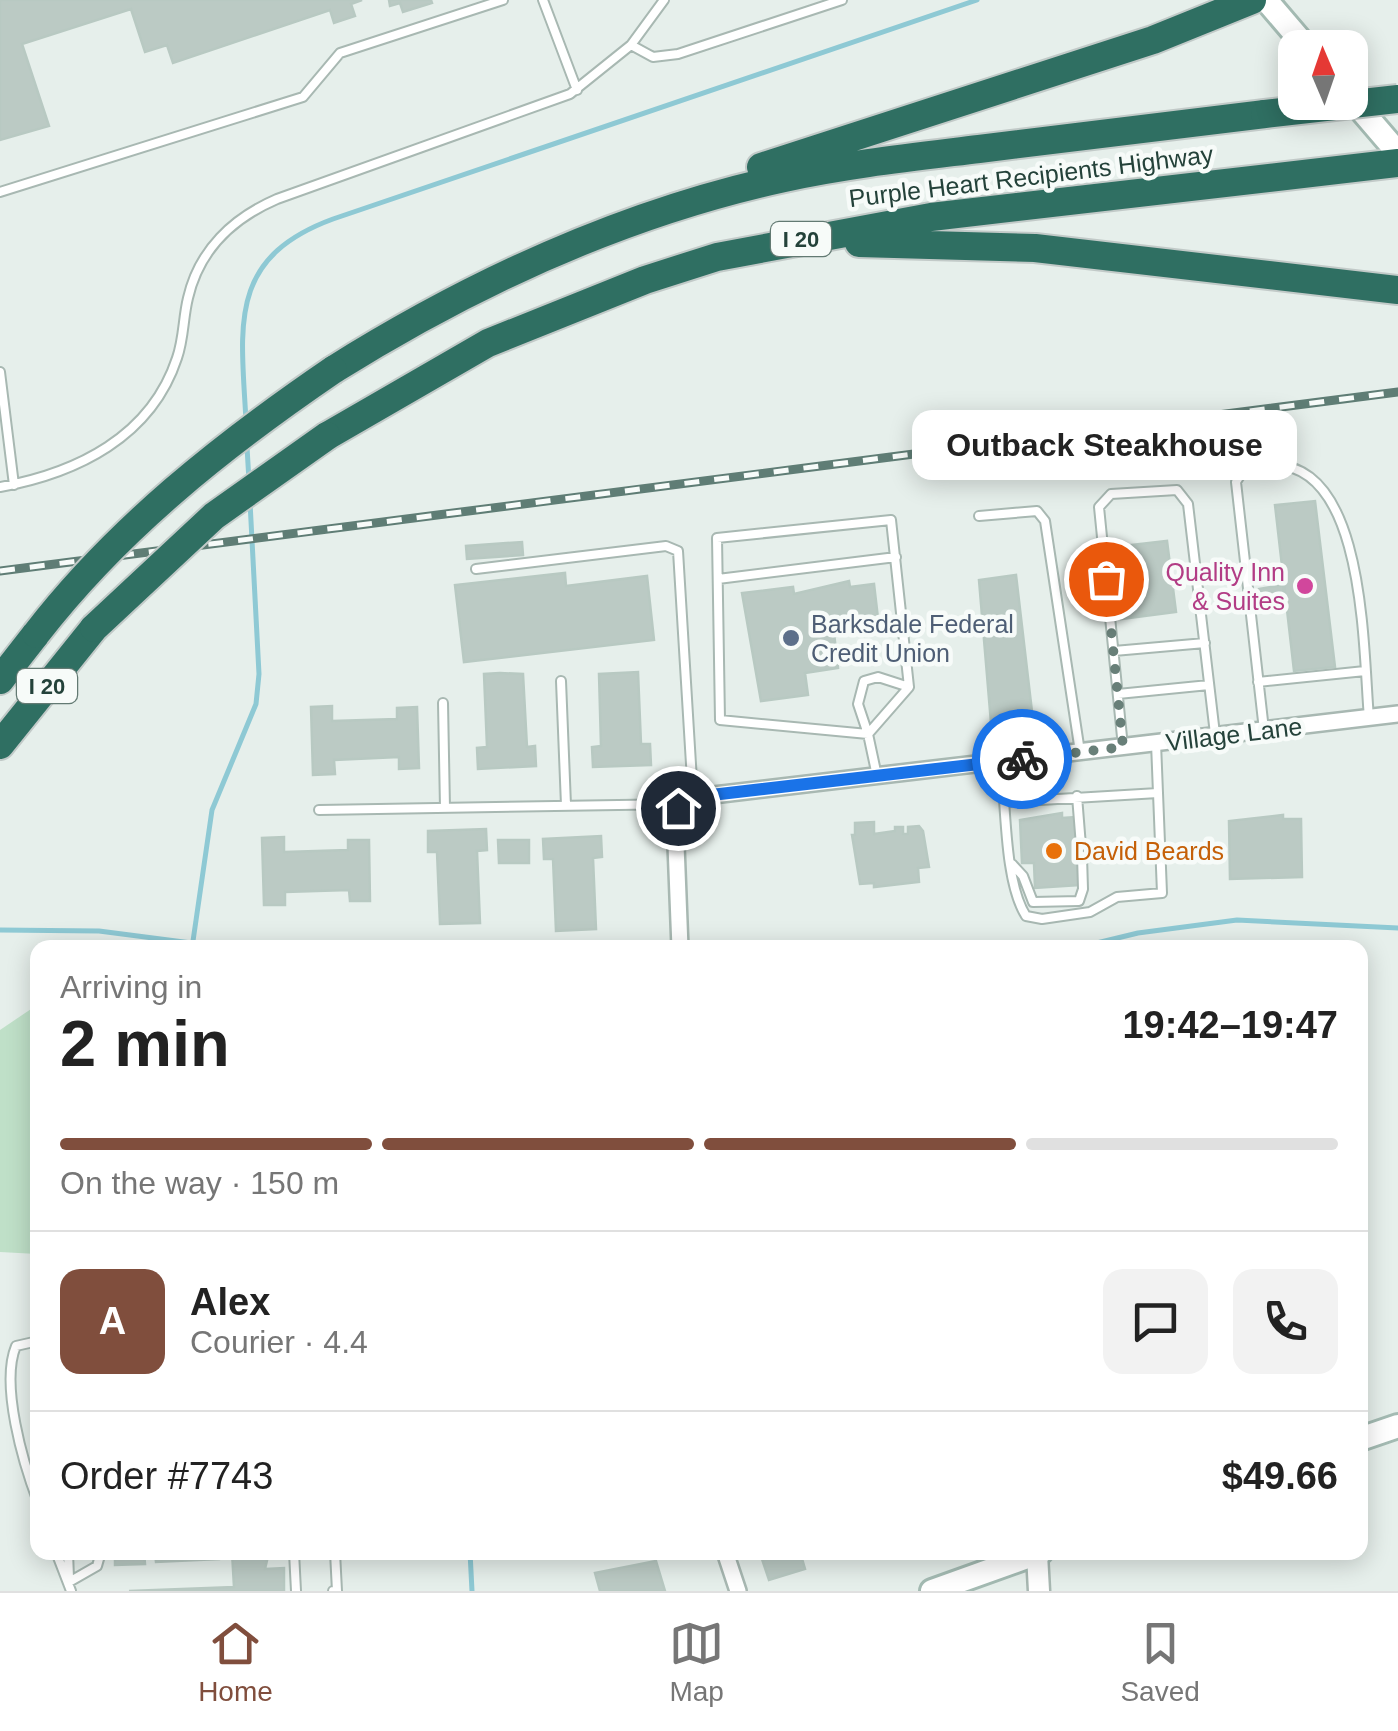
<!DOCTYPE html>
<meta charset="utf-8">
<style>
:root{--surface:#fff;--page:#f2f2f2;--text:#222;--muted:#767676;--line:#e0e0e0;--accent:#804e3d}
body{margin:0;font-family:Arial,sans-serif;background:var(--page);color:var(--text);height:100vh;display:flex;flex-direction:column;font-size:38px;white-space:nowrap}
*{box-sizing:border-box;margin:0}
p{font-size:32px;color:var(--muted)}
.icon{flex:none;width:55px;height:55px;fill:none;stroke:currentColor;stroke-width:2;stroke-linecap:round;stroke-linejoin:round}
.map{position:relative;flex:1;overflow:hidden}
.side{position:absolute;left:30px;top:940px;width:1338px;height:620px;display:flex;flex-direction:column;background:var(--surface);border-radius:20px;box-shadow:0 5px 25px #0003}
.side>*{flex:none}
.needle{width:65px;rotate:358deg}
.tools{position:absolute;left:1278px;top:30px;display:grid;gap:20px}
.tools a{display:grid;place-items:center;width:90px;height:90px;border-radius:20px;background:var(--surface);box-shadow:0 5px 25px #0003;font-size:50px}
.pin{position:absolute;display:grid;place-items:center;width:85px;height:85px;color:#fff;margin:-42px;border:5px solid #fff;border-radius:50%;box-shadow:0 2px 10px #0007}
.courier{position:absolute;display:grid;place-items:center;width:100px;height:100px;margin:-50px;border:8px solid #1a73e8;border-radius:50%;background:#fff;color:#222;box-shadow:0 2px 12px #0007}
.bubble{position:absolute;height:70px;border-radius:20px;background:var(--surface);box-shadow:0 5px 25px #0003;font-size:32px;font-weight:800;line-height:70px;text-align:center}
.head em{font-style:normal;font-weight:800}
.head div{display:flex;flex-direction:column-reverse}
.head{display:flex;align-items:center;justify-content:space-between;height:170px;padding:0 30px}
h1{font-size:65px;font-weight:800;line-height:75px}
.bar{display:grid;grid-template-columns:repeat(4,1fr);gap:15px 10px;align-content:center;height:120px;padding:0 30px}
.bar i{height:12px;border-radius:8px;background:var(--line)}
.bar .active{background:var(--accent)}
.bar p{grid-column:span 4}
.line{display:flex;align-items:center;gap:25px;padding:0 30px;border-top:2px solid var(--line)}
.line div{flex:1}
.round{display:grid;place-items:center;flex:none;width:105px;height:105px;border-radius:20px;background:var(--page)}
.dock{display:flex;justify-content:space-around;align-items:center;height:140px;border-top:2px solid var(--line);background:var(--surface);font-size:28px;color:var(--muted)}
.dock a{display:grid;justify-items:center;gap:5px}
.dock .active{color:var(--accent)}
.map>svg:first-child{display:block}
.green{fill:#bfe0c8}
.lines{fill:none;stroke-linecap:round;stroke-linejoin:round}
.stream{stroke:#8ec9d4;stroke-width:5}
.building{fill:#bbcac4;stroke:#b8c9c2;stroke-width:2.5}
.service-casing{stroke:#a8b8b2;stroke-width:12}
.minor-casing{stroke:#a8b8b2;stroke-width:20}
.tertiary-casing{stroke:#a8b8b2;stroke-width:25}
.secondary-casing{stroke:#a4bbb3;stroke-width:28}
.motorway-casing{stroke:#c2cac8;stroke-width:32}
.service{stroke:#fff;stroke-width:8}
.minor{stroke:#fff;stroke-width:15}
.tertiary{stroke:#fff;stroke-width:20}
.secondary{stroke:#fff;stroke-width:22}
.motorway{stroke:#2f6f62;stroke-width:28}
.rail-casing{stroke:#5f7d75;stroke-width:9}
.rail{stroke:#f7fbf9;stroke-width:5;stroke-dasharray:15;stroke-linecap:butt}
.motorway-bridge-casing{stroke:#c2cac8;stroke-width:32;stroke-linecap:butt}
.motorway-bridge{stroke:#2f6f62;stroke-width:28}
.done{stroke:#687f78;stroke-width:10;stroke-dasharray:0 18}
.route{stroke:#1a73e8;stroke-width:12}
.hotel-dot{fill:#d1479c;stroke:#f7fbf9;stroke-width:4}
.service-dot{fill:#5c6f8a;stroke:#f7fbf9;stroke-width:4}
.food-dot{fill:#e8710a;stroke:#f7fbf9;stroke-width:4}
.labels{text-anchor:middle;stroke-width:9;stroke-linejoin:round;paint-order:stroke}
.shield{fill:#f7fbf9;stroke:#637a73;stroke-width:2.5}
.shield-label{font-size:22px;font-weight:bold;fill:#24423a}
.street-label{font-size:25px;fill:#24423a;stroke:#f7fbf9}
.hotel-label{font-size:25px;fill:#b23c85;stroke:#f7fbf9;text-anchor:end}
.service-label{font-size:25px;fill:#4e5e75;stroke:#f7fbf9;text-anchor:start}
.food-label{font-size:25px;fill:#c56008;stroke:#f7fbf9;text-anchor:start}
</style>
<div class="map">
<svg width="1398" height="1591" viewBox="0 0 1398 1591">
<rect width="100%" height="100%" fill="#e6efeb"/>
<path class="green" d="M37,1005V1254L0,1252V1030Z"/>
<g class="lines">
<path class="stream" d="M246,421C241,326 227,258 333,219L977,0
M247,447L249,481
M0,930L99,931L230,948
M193,941L212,810L256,704L259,674L250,502
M1076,948L1138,933L1237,920L1398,928
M470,1552L472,1591"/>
</g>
<path class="building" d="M0,0H362L351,4L355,16L334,23L330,10L173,63L167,45L145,52L131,9L22,44L49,126L0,140Z
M389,0H431L432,3L403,12L400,3L390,6Z
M1315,501L1335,667L1294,671L1275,505Z
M1167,541L1176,612L1121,619L1113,547Z
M522,542L523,555L467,559L466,546Z
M565,573L566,586L647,576L654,640L464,662L455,585Z
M1016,575L1033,720L991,723L979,580Z
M849,581L850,587L874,584L879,627L834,633L838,668L805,673L808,695L761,701L742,593L793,587L794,594Z
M1283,585L1286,605L1263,609L1259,589Z
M638,672L641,744H650L651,765L593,767L592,747L601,746L599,674Z
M500,673L523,674L527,747L535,746L536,766L478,769L477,748L487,747L484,674Z
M332,706V721L397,719V708L417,707L419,768L399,769V757L334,760L335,774L313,775L311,707Z
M1062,813V818L1075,817L1077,847L1086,846V856H1078L1079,885L1035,888L1034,863H1022L1020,820Z
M1283,815V819H1301L1302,877L1230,879L1229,821Z
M874,822V834L895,831V827H903V834H908V827L919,826L923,831L929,867L918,868L919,882L874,887V883L860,884L852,835H855V823Z
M486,829L487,850L477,851L480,923L440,924L437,852H428V831Z
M601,836L602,857L593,858L596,929L556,931L553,859H544L543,839Z
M284,837V852L348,850V840H369L370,901H350L349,890L285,892V905H264L262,838Z
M498,840H529V863H499Z
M115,1552H144L145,1564L115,1565Z
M155,1552H219V1559L156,1562Z
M232,1552H269L265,1569L284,1568V1591H129L234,1587Z
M768,1552H800L805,1569L769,1580L762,1559L769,1557Z
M656,1561L665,1591H600L595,1573Z"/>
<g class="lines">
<defs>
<path id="service" d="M543,0L577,90
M631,45L653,57L678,54L842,0
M0,192L303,97L340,53L503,0
M0,372L14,485
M0,487C77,473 151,437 177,358C184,338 183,318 188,298C199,250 233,218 277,199L570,94L631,45L664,0
M979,516L1037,511L1045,521L1080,752
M476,569L666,546L678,551L693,797
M718,579L896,557
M1114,651L1205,643
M561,681L566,805
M1258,682L1365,671
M1118,694L1209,685
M443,703L445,808
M1264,730L1236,482C1245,465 1256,465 1275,465C1366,467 1363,651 1369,718
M1156,743L1158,793
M1123,747L1099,507L1111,494L1177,490L1188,504L1215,734
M1001,761C1006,803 1004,882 1026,916L1042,919L1090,912L1117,897L1162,893L1158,793L1006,802
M877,776L868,734L720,720L717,538L891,520L909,687L868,734L858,704L864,681L878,677L909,687
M1077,796L1081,846
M319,810L681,804
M1012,864L1023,876L1033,902L1079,901L1083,889L1082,856
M38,1341L16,1346C0,1384 23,1463 38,1502
M56,1552L71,1591
M68,1552L69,1578
M294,1552L296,1591
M69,1582L97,1566L101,1552
M333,1591H337L335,1552"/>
<path id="minor" d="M680,948L675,819L688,798L1398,714
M725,1552L738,1591"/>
<path id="tertiary" d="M1037,1554L1039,1591"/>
<path id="secondary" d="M1266,0L1307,48
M1350,97L1398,153
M1360,1439L1398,1426
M932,1591L1041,1552"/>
<path id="motorway" d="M761,167L1153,40L1252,0
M859,243L1035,248L1398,290
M333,370C472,283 623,213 784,178C848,164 914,157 979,149C1075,138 1170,126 1265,114
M327,436L488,343L645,280L717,257L931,217L1398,163
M0,680L36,634
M0,745L94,628"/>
</defs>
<use href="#service" class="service-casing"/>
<use href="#minor" class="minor-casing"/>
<use href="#tertiary" class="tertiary-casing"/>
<use href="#secondary" class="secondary-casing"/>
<use href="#motorway" class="motorway-casing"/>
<use href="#service" class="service"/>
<use href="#minor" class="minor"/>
<use href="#tertiary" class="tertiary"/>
<use href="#secondary" class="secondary"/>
<use href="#motorway" class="motorway"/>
<defs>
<path id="rail" d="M0,571L1398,392"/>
</defs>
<use href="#rail" class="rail-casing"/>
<use href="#rail" class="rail"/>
<defs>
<path id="motorway-bridge" d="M1265,114L1398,99
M94,628L214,516L327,436
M36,634C118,528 223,445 333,370"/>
</defs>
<use href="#motorway-bridge" class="motorway-bridge-casing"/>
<use href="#motorway-bridge" class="motorway-bridge"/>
</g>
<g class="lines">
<path class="done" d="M1022,759L1123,747L1106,579"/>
<path class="route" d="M678,808L694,797L1022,759"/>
</g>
<circle class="hotel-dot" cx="1305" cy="586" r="10"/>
<circle class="service-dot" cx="791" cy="638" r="10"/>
<circle class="food-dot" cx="1054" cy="851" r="10"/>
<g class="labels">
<g class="shield">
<rect x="771" y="222" width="60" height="34" rx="8"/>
<rect x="17" y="669" width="60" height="34" rx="8"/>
</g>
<g class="shield-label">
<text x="801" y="247">I 20</text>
<text x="47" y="694">I 20</text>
</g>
<g class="street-label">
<text transform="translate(1031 176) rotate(-7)" y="9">Purple Heart Recipients Highway</text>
<text transform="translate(1234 734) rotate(-7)" y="9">Village Lane</text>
</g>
<g class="hotel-label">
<text x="1285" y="581">Quality Inn<tspan x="1285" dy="29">&amp; Suites</tspan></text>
</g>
<g class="service-label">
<text x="811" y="633">Barksdale Federal<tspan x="811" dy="29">Credit Union</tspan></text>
</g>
<g class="food-label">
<text x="1074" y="860">David Beards</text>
</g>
</g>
</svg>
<div class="tools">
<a><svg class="needle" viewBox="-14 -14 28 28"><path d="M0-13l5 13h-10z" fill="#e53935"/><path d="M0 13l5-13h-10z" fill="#767676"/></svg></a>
</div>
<div class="pin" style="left:1106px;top:579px;background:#ea580c"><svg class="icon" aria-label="bag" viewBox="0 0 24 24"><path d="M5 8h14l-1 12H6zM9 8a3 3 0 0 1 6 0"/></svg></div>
<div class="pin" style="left:678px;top:808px;background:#1f2937"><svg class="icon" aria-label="home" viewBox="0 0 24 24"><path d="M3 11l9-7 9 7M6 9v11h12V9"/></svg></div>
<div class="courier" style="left:1022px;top:759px"><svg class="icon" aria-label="bike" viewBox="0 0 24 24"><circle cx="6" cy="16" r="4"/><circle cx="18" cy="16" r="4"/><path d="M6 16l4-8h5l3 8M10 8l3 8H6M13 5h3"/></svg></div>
<div class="bubble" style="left:912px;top:410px;width:385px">Outback Steakhouse</div>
<section class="side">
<div class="head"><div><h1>2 min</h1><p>Arriving in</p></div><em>19:42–19:47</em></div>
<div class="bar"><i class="active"></i><i class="active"></i><i class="active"></i><i></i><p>On the way · 150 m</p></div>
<div class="line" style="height:180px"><b class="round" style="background:var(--accent);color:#fff">A</b><div><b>Alex</b><p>Courier · 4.4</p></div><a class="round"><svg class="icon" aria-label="chat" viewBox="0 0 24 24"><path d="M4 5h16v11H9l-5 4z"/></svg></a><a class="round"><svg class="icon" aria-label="phone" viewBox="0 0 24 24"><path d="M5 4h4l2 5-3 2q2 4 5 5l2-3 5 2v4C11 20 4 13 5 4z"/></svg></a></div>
<div class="line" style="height:130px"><div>Order #7743</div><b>$49.66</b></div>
</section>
</div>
<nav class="dock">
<a class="active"><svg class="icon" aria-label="home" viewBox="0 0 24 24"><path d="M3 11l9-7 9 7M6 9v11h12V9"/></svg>Home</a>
<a><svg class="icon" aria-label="map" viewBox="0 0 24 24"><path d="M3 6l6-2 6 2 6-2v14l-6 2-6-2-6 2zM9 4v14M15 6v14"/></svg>Map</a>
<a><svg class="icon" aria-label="saved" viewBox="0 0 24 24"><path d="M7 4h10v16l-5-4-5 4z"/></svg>Saved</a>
</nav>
